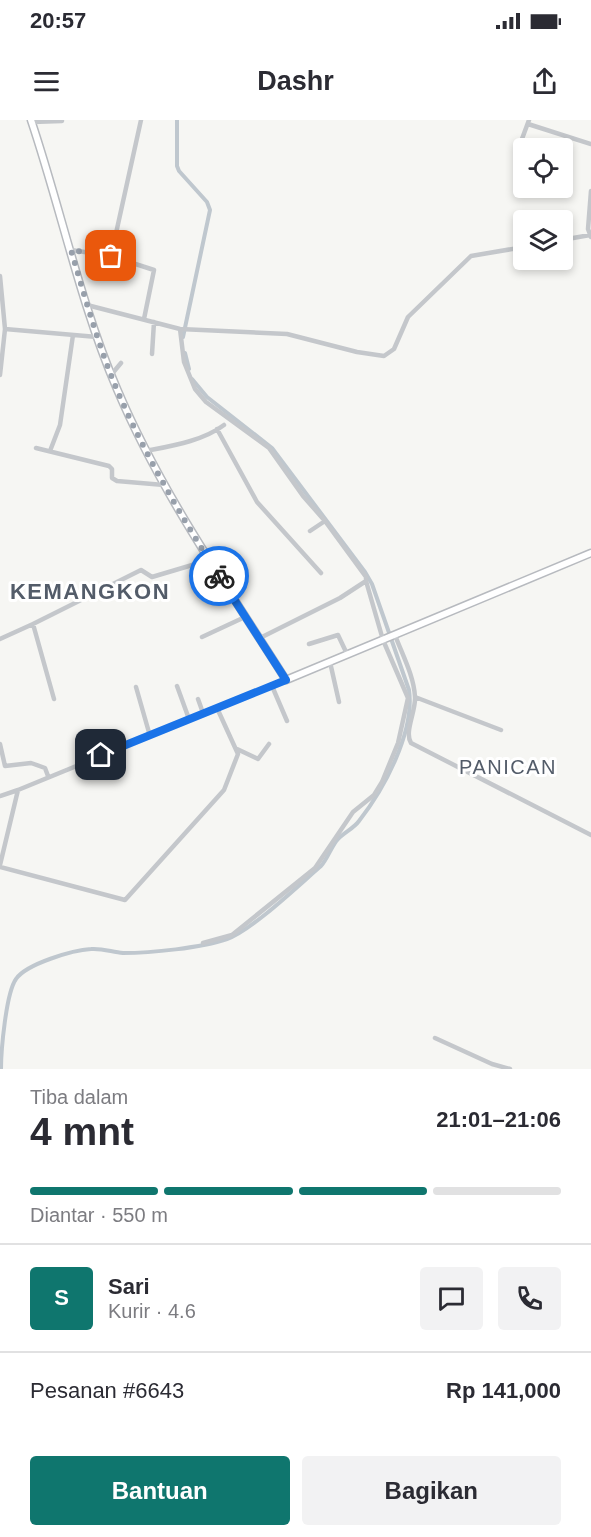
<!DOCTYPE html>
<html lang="id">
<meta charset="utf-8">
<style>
:root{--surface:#fff;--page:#f2f2f3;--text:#2b2b33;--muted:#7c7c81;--line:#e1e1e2;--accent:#0f766e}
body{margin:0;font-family:Helvetica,sans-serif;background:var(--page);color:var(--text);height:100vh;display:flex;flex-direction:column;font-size:22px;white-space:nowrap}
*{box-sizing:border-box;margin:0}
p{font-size:20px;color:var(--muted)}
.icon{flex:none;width:33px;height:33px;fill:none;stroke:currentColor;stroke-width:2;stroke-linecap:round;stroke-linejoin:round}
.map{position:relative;height:949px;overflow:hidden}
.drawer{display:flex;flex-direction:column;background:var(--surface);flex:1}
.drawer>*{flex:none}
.fabs{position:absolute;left:513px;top:18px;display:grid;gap:12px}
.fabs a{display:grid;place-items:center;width:60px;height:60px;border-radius:6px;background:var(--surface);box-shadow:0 3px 9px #0003;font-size:30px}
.pin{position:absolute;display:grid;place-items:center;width:51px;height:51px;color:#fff;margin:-26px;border-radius:12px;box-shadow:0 3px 9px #0006}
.courier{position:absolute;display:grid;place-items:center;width:60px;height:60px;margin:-30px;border:4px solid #1a73e8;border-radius:50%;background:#fff;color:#222;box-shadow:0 2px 8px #0007}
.headline em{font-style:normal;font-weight:600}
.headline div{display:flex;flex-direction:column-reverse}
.headline{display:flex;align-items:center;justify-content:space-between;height:102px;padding:0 30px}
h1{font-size:39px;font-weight:600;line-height:45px}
.bar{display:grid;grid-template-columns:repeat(4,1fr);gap:9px 6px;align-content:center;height:72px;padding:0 30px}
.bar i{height:8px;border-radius:4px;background:var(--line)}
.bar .current{background:var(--accent)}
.bar p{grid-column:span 4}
.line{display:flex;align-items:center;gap:15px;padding:0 30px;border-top:2px solid var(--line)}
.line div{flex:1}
.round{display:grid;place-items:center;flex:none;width:63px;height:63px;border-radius:6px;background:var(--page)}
.cta{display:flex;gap:12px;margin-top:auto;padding:12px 30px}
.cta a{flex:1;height:69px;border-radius:6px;background:var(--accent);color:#fff;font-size:24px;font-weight:600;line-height:69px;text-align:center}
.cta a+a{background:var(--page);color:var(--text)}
.status{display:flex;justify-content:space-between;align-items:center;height:42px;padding:0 30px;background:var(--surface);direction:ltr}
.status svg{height:16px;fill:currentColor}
header{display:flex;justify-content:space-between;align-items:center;height:78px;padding:0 30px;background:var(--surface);font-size:27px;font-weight:600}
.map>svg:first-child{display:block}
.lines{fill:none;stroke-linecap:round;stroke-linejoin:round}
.canal{stroke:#bfc7ce;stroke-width:4}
.major-casing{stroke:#b7babf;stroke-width:9}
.minor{stroke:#c4c7cb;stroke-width:4.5}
.major{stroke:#fff;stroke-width:6}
.done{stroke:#98a0ab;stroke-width:6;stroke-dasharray:0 10.8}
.route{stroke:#1a73e8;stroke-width:8}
.labels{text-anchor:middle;stroke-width:6;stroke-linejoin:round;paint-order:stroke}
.quarter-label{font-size:20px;letter-spacing:1.5px;fill:#535c69;stroke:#fff}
.district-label{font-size:22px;font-weight:bold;letter-spacing:1.5px;fill:#535c69;stroke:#fff}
</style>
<div class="status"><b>20:57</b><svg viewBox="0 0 49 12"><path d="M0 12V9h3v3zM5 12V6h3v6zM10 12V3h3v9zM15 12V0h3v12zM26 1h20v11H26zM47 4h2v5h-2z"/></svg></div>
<header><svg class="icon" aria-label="menu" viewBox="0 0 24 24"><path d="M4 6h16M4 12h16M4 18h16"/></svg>Dashr<svg class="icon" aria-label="share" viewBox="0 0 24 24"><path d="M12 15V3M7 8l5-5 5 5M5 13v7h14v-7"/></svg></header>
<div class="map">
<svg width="591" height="949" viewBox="0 0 591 949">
<rect width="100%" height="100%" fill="#f6f6f3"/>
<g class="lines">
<path class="canal" d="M177,0V46L179,51L207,82L210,90L183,217
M185,233L189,249
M1,949C1,931 6,873 16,859C26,844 73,830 91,829C102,828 112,832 123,833C151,833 201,828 227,819C251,811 300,764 321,746C328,738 332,725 338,719C345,712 354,708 359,701C384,669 415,612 409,570L372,464L365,452L272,328L207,277L192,259"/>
<defs>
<path id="major" d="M31,0C61,89 80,183 117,269C161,373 226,465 286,560L591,433"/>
</defs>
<use href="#major" class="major-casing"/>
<path class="minor" d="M32,2L62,1
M528,4L591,24
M519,27L529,0
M591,71L588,109L591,117
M562,120L590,115
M71,130L111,136L141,0
M111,136L154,150L144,199
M0,156L5,209L97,217
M87,185L180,209L287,214L357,232L384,236L394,229L408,197L471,136L524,127
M180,209L184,242L195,269L206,282L269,328L303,376L325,401L366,457V461
M152,234L154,202
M0,255L5,209
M111,255L121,243
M217,309L257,382L321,453
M36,328L109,346L112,349V358L117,361L164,365
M50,331L60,305L73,215
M146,331C171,326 203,321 224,305
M310,411L325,401
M33,504L141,450L152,457L209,440
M395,515C402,534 414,556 415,577C416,591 404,612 411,623L591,715
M202,517L245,497
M0,519L33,504L54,579
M309,524L338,515L347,534
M330,542L339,582
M177,566L189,599
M272,566L287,601
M136,567L150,616
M415,577L501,610
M198,579L203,593
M0,624L5,646L31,643L45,648L48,656
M237,629L258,639L269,624
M0,676L18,670
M0,745L18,670L286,560
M0,747L125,780L224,670L238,634L217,588
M203,823L232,815L315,748L353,692L374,675L382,662L398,623L408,578L383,520L366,461L340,478L260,518
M435,918L492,944L510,949"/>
<use href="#major" class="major"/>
</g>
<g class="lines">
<path class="done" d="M111,136L71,130C85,177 98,225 117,270C145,335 181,396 219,456"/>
<path class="route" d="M101,635L286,560L219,456"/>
</g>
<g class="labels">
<g class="quarter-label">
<text x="508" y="654">PANICAN</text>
</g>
<g class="district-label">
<text x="90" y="479">KEMANGKON</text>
</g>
</g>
</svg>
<div class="fabs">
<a><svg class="icon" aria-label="locate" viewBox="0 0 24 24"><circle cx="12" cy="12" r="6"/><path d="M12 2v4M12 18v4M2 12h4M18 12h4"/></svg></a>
<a><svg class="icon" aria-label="layers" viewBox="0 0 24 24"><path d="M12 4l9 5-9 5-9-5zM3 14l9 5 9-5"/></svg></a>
</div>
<div class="pin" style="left:111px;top:136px;background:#ea580c"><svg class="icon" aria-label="bag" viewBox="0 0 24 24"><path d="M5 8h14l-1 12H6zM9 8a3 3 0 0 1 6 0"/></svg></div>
<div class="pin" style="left:101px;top:635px;background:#1f2937"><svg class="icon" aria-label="home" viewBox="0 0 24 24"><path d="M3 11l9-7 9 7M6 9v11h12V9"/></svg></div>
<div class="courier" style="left:219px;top:456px"><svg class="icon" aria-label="bike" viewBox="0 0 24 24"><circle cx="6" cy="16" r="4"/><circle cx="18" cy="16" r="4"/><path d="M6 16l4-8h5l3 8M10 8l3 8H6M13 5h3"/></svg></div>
</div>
<section class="drawer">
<div class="headline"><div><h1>4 mnt</h1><p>Tiba dalam</p></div><em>21:01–21:06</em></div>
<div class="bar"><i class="current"></i><i class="current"></i><i class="current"></i><i></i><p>Diantar · 550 m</p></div>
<div class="line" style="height:108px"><b class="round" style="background:var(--accent);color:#fff">S</b><div><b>Sari</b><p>Kurir · 4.6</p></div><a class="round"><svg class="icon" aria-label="chat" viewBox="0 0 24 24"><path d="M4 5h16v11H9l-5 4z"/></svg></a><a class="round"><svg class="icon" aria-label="phone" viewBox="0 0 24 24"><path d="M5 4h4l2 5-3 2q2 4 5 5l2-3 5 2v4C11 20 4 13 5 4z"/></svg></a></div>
<div class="line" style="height:78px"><div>Pesanan #6643</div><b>Rp 141,000</b></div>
<div class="cta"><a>Bantuan</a><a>Bagikan</a></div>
</section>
